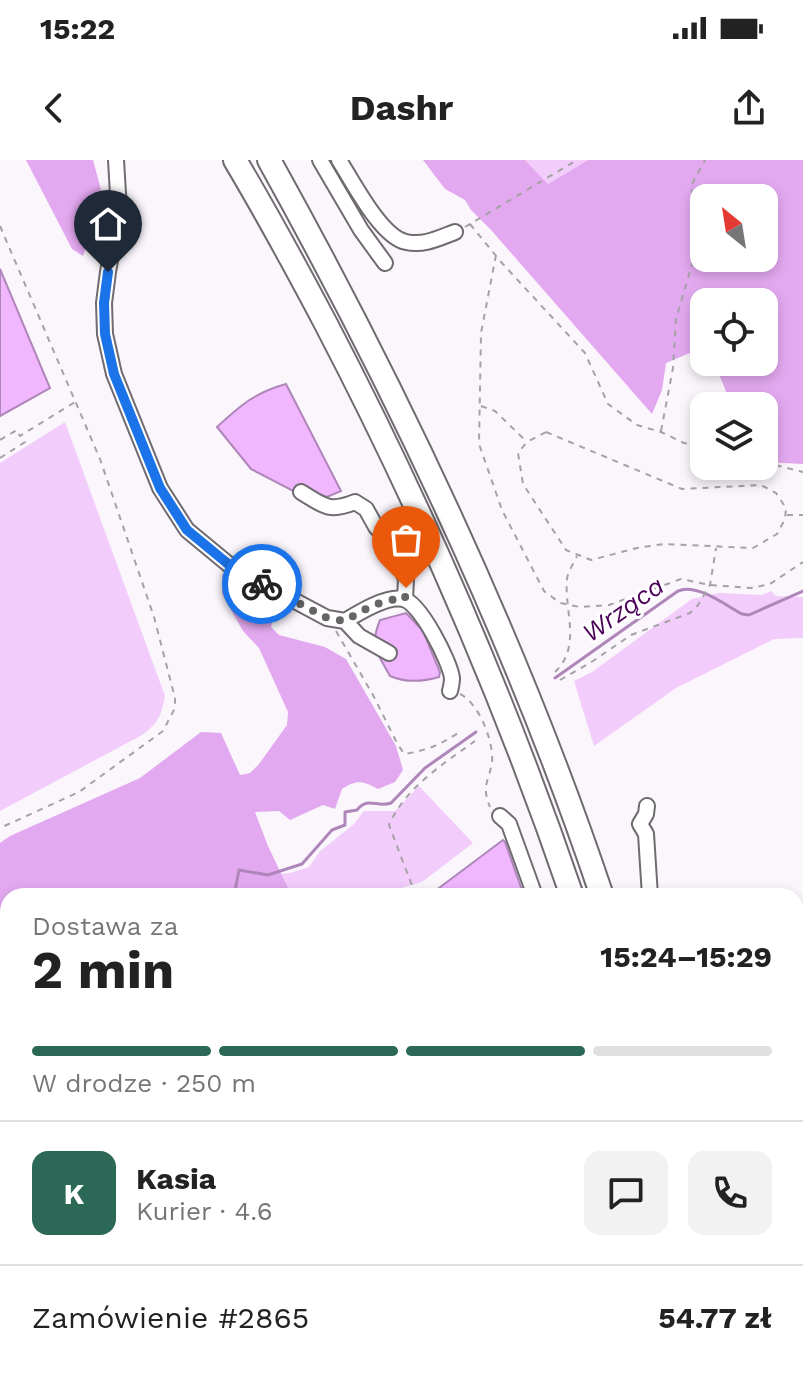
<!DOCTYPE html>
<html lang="pl">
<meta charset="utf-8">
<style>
:root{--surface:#fff;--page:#f2f2f2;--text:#222;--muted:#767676;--line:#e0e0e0;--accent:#2b6956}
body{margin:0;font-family:"Work Sans",sans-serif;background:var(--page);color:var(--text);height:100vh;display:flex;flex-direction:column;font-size:30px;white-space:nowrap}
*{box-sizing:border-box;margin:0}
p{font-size:26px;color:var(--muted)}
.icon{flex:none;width:44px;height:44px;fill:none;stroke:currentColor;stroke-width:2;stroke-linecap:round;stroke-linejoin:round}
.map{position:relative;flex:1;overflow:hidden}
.side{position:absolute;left:0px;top:728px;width:804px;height:498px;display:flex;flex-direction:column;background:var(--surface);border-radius:24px 24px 0 0;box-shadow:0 4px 12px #0003}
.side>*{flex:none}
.needle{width:52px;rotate:330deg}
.tools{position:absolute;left:690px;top:24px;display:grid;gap:16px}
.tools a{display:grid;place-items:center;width:88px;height:88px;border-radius:16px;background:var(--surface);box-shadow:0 4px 12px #0003;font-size:40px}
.pin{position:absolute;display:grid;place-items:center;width:68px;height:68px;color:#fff;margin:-82px -34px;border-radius:50% 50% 50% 0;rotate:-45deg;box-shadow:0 0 8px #0007}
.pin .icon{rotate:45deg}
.courier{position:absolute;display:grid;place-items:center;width:80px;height:80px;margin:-40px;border:6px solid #1a73e8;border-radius:50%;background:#fff;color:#222;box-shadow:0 2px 10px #0007}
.overview em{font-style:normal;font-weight:700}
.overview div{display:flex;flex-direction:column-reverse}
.overview{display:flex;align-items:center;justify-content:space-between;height:136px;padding:0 32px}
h1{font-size:52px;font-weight:700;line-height:60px}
.bar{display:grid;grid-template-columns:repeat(4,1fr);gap:12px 8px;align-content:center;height:96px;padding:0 32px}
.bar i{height:10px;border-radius:6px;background:var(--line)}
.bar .on{background:var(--accent)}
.bar p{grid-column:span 4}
.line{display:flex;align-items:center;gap:20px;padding:0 32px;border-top:2px solid var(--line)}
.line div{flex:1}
.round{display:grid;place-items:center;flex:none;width:84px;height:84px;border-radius:16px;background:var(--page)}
.status{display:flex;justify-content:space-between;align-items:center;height:56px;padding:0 40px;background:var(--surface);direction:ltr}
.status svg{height:22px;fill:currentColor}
header{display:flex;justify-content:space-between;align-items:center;height:104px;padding:0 32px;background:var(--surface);font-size:36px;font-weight:700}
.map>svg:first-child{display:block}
.green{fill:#f2cdfb}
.forest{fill:#e3a9f0;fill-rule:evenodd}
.water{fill:#f0b6fe;stroke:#af86b9;stroke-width:2}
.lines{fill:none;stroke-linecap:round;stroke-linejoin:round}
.stream{stroke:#af86b9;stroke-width:3}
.minor-casing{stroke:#706b70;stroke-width:18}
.highway-casing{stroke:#706b70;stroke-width:26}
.path{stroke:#a5a2a6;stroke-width:2;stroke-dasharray:6 6;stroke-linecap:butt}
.minor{stroke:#fff;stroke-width:14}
.highway{stroke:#fff;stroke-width:22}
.done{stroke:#676468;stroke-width:8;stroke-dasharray:0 14.4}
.route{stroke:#1a73e8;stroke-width:10}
.labels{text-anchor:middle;stroke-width:6;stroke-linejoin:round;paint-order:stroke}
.water-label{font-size:26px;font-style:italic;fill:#4a0058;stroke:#fff}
</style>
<div class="status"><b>15:22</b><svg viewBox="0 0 49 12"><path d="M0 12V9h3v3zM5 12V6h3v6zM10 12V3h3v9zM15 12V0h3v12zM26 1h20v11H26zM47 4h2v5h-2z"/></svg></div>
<header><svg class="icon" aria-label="back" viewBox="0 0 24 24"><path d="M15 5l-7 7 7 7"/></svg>Dashr<svg class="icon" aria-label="share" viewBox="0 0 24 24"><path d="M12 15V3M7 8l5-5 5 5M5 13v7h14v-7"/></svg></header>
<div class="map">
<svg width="803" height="1225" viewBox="0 0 803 1225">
<rect width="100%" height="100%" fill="#faf6fc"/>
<path class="green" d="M525,0H588L548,24Z
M65,262L165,536C161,556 159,562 142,575L0,651V303Z
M771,431L776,436L803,437V478L774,479L676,528L594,586L574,521L592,512L692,439L719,433L762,435Z
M419,626L473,683L422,722L374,736H238L257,717L290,713L309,707L320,691L353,665L364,651H395Z"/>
<path class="forest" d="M26,0H93L101,30L99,53L83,96L72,89Z
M423,0H525L548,24L588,0H803V304L764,302V246H732L714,202H764V142H704V187L666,203L662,230L652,254L491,70L471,50L465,40L445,29ZM764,38V98H704V38Z
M222,414L275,450L271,467L279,475L325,487L346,499L396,586L403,610L395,622L378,629C363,621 357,619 342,629L335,649L323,645L290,660L279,651L255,652L268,686L288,728L281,736H8V876L0,879V683L10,676L140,618L201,572L221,573L240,615L250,613L259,604L287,565L288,552L259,488L243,471L222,434Z"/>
<path class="water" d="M0,109L50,228L0,256Z
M286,224L341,331L327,337L300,328L297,333L251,309L217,267C241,245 254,233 286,224Z
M406,453L423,471L440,512L439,517C422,522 406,523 390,516C377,492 369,487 380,460Z
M503,680L505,682L524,736H438L437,730L439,728Z"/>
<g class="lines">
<path class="stream" d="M555,518L678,431C697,423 725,445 742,454L749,455L803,431
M234,736L239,710L268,715L302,704L332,670L345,665V652L357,650C368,636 377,648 391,643L425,608L476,572
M0,900L8,897"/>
<defs>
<path id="minor" d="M116,0L119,51L108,112L104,143L105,174L114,214L160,328L187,370L233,408L327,458L345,461L359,476L389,493
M320,0L361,70L385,103
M339,0C353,22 381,77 406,82C424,86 439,78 455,72
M301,332C323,345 328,353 355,342L366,349L376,367L390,382L406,419L405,439
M345,461C358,453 387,435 403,439C420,442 450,502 452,518C452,522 451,527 450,531
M647,646L646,654L640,664L646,674L650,736
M500,656L509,664L535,736
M643,1218V1225
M679,1218L681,1225
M780,1218L782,1225"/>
<path id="highway" d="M235,0C267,54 297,109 326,164C422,348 505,540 572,736
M269,0C400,236 516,480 602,736
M706,1218L708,1225
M735,1218L737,1225"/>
</defs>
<use href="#minor" class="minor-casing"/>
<use href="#highway" class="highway-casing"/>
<path class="path" d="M470,64L501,102L585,193L608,244L637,265L661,272L684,283L704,287
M0,66L100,299L154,457L175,538V548L163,571L79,632L0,668
M465,67L577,0
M496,95L481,173L479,284L502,350L544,431L560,443L580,447L609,445L681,419L710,425L751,428L770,424L803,402
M481,246L495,251L526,281
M661,271L673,208L676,159L695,94L697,59L691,26L705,0
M546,272L682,329L761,325L776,333L786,348L785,359L777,374L753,388L664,384L637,388L591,400L566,390L523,324L518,293L527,282Z
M0,280L17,270L20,276L75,242
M0,298L25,282L21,278
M764,302L803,312
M787,355H803
M336,471L373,535L396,581L404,594C425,591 440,585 458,573
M555,512C582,486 564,452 567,419C568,411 574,403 577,396
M560,520L593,501L631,475L690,453L698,445L710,425L716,388
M460,534C479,543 494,582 492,602C489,622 481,625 490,647
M416,736L389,665C405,628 443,604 475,581
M796,876L803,896
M796,1146L803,1144"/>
<use href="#minor" class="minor"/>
<use href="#highway" class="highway"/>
</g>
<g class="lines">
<path class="done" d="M262,424L327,458L345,461C363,450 383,438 405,439L406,428"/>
<path class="route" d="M108,112L104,143L105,174L114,214L160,328L187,370L233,408L262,424"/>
</g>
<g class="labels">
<g class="water-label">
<text transform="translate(623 449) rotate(-35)" y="9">Wrząca</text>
</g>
</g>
</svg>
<div class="tools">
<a><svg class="needle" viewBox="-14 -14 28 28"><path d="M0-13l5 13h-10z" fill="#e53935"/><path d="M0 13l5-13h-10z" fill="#767676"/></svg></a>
<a><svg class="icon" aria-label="locate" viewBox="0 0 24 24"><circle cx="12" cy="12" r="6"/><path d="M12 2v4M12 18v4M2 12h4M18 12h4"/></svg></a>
<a><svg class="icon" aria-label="layers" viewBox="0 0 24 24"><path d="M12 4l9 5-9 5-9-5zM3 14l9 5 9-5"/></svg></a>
</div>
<div class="pin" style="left:406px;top:428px;background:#ea580c"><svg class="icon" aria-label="bag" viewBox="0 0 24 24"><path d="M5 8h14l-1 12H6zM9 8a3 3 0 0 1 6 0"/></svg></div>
<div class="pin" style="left:108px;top:112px;background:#1f2937"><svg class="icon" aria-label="home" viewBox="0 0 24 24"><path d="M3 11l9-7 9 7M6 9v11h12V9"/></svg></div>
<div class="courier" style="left:262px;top:424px"><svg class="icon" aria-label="bike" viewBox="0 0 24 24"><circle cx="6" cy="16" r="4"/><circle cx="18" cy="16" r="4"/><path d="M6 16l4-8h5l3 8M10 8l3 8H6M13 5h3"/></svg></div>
<section class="side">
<div class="overview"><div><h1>2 min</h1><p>Dostawa za</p></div><em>15:24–15:29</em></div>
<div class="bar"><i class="on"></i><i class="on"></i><i class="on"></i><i></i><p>W drodze · 250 m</p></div>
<div class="line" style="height:144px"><b class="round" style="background:var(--accent);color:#fff">K</b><div><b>Kasia</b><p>Kurier · 4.6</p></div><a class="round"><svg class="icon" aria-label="chat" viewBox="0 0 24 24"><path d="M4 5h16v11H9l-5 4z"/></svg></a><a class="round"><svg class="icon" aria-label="phone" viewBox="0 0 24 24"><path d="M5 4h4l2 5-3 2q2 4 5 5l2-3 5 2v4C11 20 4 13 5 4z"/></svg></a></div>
<div class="line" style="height:104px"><div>Zamówienie #2865</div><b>54.77 zł</b></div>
</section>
</div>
